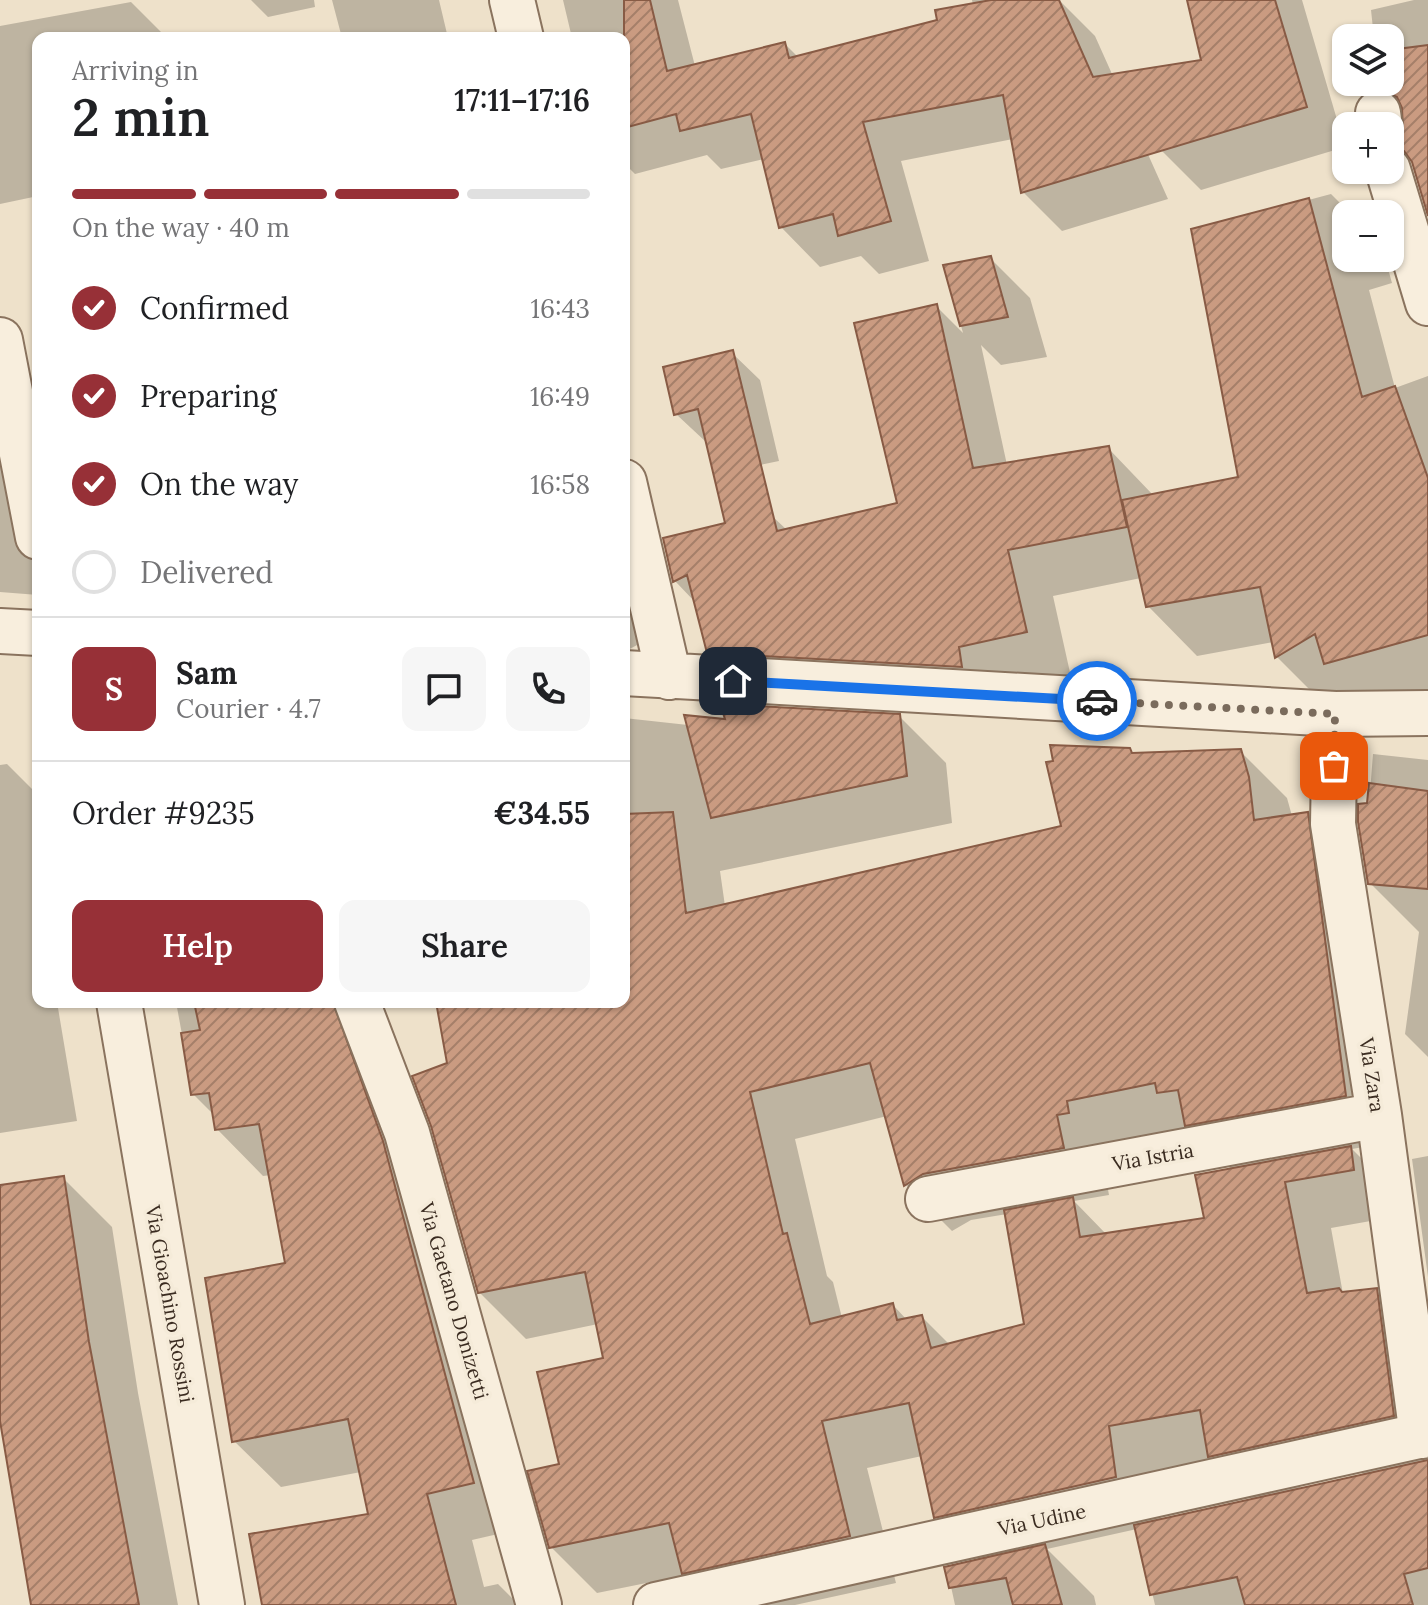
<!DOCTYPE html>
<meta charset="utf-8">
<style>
:root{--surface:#fff;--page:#f6f6f6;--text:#202124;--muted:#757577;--line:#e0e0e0;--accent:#973037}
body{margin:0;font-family:Lora,serif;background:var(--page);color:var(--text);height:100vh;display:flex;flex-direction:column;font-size:30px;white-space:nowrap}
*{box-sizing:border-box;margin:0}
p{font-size:26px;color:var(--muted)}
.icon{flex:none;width:44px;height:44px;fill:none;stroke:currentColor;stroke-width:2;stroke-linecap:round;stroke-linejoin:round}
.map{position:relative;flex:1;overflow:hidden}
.side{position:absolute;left:32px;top:32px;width:598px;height:976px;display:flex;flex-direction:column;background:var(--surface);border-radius:16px;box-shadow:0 2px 6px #0004}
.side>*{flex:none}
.tools{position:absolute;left:1332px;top:24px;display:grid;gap:16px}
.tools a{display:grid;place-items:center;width:72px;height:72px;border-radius:16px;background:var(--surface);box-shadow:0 2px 6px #0004;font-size:40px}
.pin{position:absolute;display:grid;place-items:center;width:68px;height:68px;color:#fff;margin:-34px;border-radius:16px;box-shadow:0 4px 12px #0006}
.courier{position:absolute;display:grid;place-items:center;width:80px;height:80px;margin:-40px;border:6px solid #1a73e8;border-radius:50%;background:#fff;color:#222;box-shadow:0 2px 10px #0007}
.summary em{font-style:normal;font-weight:600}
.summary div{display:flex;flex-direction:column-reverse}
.summary{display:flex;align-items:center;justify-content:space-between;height:136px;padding:0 40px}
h1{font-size:52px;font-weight:600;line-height:60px}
.bar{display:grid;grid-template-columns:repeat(4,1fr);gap:12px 8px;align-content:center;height:96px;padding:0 40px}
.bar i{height:10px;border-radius:6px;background:var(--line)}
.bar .active{background:var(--accent)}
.bar p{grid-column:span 4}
.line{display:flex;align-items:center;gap:20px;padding:0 40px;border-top:2px solid var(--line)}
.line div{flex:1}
.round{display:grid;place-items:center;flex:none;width:84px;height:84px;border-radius:16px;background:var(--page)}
ol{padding:0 40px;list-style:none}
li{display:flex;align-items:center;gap:24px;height:88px}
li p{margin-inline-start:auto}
li .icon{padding:8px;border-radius:50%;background:var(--accent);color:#fff;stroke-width:4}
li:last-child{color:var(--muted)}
li i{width:44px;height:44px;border:4px solid var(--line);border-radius:50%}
.button{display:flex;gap:16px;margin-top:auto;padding:16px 40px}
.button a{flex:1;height:92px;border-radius:16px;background:var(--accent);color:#fff;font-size:32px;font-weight:600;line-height:92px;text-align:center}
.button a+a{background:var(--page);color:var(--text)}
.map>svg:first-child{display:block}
.shadow{fill:#0003;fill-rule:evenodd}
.building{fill:url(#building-hatch);stroke:#885b45;stroke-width:2}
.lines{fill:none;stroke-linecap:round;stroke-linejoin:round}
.minor-casing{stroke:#8a735e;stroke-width:48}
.minor{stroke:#f8eedd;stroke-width:44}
.done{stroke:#7a6b5c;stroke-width:8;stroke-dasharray:0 14.4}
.route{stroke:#1a73e8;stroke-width:10}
.labels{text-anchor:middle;stroke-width:7;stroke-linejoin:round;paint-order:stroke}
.street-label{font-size:20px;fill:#3b2c21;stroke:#f5ebd9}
</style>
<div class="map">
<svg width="1428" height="1605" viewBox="0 0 1428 1605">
<defs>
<pattern id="building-hatch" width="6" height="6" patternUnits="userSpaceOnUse" patternTransform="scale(2)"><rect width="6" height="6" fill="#ca9b81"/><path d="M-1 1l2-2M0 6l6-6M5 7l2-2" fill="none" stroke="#a57f69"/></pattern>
</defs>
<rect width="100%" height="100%" fill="#eee1ca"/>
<path class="shadow" d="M251,0H314L315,7L268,17Z
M332,0H439L448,38H342Z
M563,0H678L695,66L785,44L799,58L939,22L973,5L972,0H1059L1095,36L1168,199L1062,231L1023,192L1013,139L901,161L929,261L879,274L861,256L820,267L781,227L764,159L721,169L707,155L635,174L624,163V38H572Z
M1189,0H1302L1345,147L1201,190L1161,150L1204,61Z
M1414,0H1428V209L1414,162L1397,146L1406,135L1405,113L1380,88L1379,82H1390V38H1374L1371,10Z
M131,2L167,38H38V196L0,204V26Z
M1331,194L1351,214H1346V258H1385L1392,283L1369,290L1395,388L1428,376V698L1375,713L1353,690L1326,706L1277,657L1274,642L1197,656L1148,606L1141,578L1053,596L1071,677L755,698L709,652L696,603L675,581L665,541L771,515L788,531L899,505L936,306L963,333L945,267L990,258L1030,298L1047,357L1001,365L981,345L1007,465L1108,448L1154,496L1240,478L1193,231Z
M732,353L760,380L779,461L736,470L676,414Z
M0,424L38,516V595L0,592Z
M624,564L654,636L624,652Z
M899,716L946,763L952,823L720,871L725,906L1063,828L1130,750L1135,755L1240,751L1287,798L1292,816L1308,814L1354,861L1392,1142L1352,1149L1397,1194L1399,1216L1331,1228L1343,1294L1376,1290L1423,1336L1428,1375V1605H1371L1365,1476L1358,1469L1299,1484L1327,1605H1155L1137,1529L1047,1549L1094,1596L1096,1605H955L947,1568L980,1561L936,1517L922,1456L867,1468L896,1583L795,1605H716L686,1575L597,1593L551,1547L562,1465L606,1360L598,1324L526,1339L479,1292L438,1002H624V718L688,725ZM887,1116L906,1185L952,1231L971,1220L1007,1214L1027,1326L950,1345L922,1317L907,1320L893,1305L842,1318L833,1282L827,1276L795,1139ZM1193,1131L1232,1170L1207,1220L1107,1235L1074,1201L1109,1195L1103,1162ZM1215,1461L1254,1500L1161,1521L1154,1473Z
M1373,754L1428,760V1057L1405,1034L1419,932L1370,883L1369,805Z
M7,764L38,795V1002H57L77,1121L0,1133V765Z
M176,1002H367L520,1529L472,1540L484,1587L498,1584L519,1605H264L370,1515L361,1472L281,1487L234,1441L287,1265L271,1175L263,1176L217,1129L214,1115L193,1094Z
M1428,1156V1277L1412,1159Z
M63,1178L112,1227L138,1393L178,1605H33L0,1409V1188Z"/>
<path class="building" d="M624,0H650L667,71L785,42L789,58L937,20L935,10L991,0H1059L1093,77L1201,60L1187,0H1275L1307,107L1021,193L1003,95L863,122L891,221L838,236L833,214L779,228L751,114L680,131L676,114L624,128Z
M1428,45V216L1412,162L1404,151L1395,146L1403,134L1402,108L1397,97L1378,89L1377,82H1390V50Z
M1309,198L1362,397L1395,386L1428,478V635L1324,664L1315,634L1275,658L1260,587L1146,607L1122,500L1238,477L1191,229Z
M991,256L1008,317L960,326L943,265Z
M937,304L973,468L1109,446L1127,527L1008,550L1027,632L959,647L962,667L707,653L687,575L673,582L663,538L725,523L698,409L674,415L663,367L733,350L777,531L897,503L854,323Z
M720,704L900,714L907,776L711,818L684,715L725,719Z
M1050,745L1130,748L1132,753L1241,749L1249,777L1254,820L1308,812L1346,1096L1185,1126L1178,1090L1157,1093L1155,1083L1067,1101L1069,1113L1057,1115L1064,1148L923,1174L904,1186L870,1063L750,1092L783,1234L787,1233L810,1324L893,1303L897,1320L922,1315L931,1348L1024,1324L1004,1210L1073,1197L1080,1237L1204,1218L1195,1175L1351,1146L1354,1170L1285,1182L1307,1293L1339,1288L1342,1292L1377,1288L1394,1416L1208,1457L1200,1410L1109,1426L1116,1477L934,1518L909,1403L822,1421L850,1536L682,1574L669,1523L549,1548L527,1471L559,1464L537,1372L603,1358L585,1272L478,1293L431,1126L412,1076L447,1063L436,1002H624V814L673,812L686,913L1061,826L1046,762L1053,761Z
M1369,783L1428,791V889L1368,884L1358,822V804L1367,803Z
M194,1002H333L383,1141L474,1483L427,1494L456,1605H262L249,1534L368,1514L348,1419L232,1442L205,1278L285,1263L259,1124L215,1130L209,1093L191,1095L181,1033L200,1030Z
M64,1176L89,1342L139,1605H31L0,1421V1185Z
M1428,1460V1568L1404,1574L1413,1605H1245L1237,1577L1150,1595L1134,1525Z
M1045,1544L1062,1605H1013L1006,1578L949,1588L944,1567Z"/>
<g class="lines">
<defs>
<path id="minor" d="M512,0L521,38
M1378,113L1380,126
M1388,170L1428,303
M0,340L38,537
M624,482L669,677
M0,631L38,633
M624,673L1335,714L1428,713
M1335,714L1333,824L1379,1115L1422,1436
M119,1002L222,1605
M357,1002L407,1133L539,1605
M928,1199L1379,1115
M656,1605L1428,1434"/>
</defs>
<use href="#minor" class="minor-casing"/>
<use href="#minor" class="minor"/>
</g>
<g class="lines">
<path class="done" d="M1097,701L1335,714L1334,766"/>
<path class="route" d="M733,681L1097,701"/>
</g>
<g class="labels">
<g class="street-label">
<text transform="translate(1372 1075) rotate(81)" y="7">Via Zara</text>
<text transform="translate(1153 1157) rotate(-10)" y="7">Via Istria</text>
<text transform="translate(454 1301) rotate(74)" y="7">Via Gaetano Donizetti</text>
<text transform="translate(170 1304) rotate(80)" y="7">Via Gioachino Rossini</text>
<text transform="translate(1042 1520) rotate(-12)" y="7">Via Udine</text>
</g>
</g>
</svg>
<div class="tools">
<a><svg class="icon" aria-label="layers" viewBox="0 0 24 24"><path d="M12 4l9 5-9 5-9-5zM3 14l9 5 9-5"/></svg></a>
<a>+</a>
<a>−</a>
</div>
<div class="pin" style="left:1334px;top:766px;background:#ea580c"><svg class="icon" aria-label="bag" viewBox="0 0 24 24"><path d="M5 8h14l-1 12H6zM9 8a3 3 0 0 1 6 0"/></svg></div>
<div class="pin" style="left:733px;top:681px;background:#1f2937"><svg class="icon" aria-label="home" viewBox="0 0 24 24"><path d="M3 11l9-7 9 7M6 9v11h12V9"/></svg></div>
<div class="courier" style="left:1097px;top:701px"><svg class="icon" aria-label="car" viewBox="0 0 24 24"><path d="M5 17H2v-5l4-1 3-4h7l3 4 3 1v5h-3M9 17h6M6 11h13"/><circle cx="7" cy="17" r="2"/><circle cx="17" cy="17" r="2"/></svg></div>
<section class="side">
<div class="summary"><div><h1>2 min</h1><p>Arriving in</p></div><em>17:11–17:16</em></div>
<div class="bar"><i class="active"></i><i class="active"></i><i class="active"></i><i></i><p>On the way · 40 m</p></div>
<ol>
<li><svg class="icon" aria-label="check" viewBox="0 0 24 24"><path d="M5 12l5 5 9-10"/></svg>Confirmed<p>16:43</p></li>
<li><svg class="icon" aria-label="check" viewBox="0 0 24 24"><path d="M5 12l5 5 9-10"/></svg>Preparing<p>16:49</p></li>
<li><svg class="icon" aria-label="check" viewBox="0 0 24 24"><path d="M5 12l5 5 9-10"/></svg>On the way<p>16:58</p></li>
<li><i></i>Delivered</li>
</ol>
<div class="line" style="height:144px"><b class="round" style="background:var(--accent);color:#fff">S</b><div><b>Sam</b><p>Courier · 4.7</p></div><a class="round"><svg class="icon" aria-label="chat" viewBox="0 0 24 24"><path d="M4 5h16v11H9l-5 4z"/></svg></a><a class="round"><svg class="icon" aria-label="phone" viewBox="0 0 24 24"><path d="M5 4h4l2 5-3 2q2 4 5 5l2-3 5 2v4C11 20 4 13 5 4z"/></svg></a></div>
<div class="line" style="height:104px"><div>Order #9235</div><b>€34.55</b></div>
<div class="button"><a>Help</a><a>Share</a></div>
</section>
</div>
